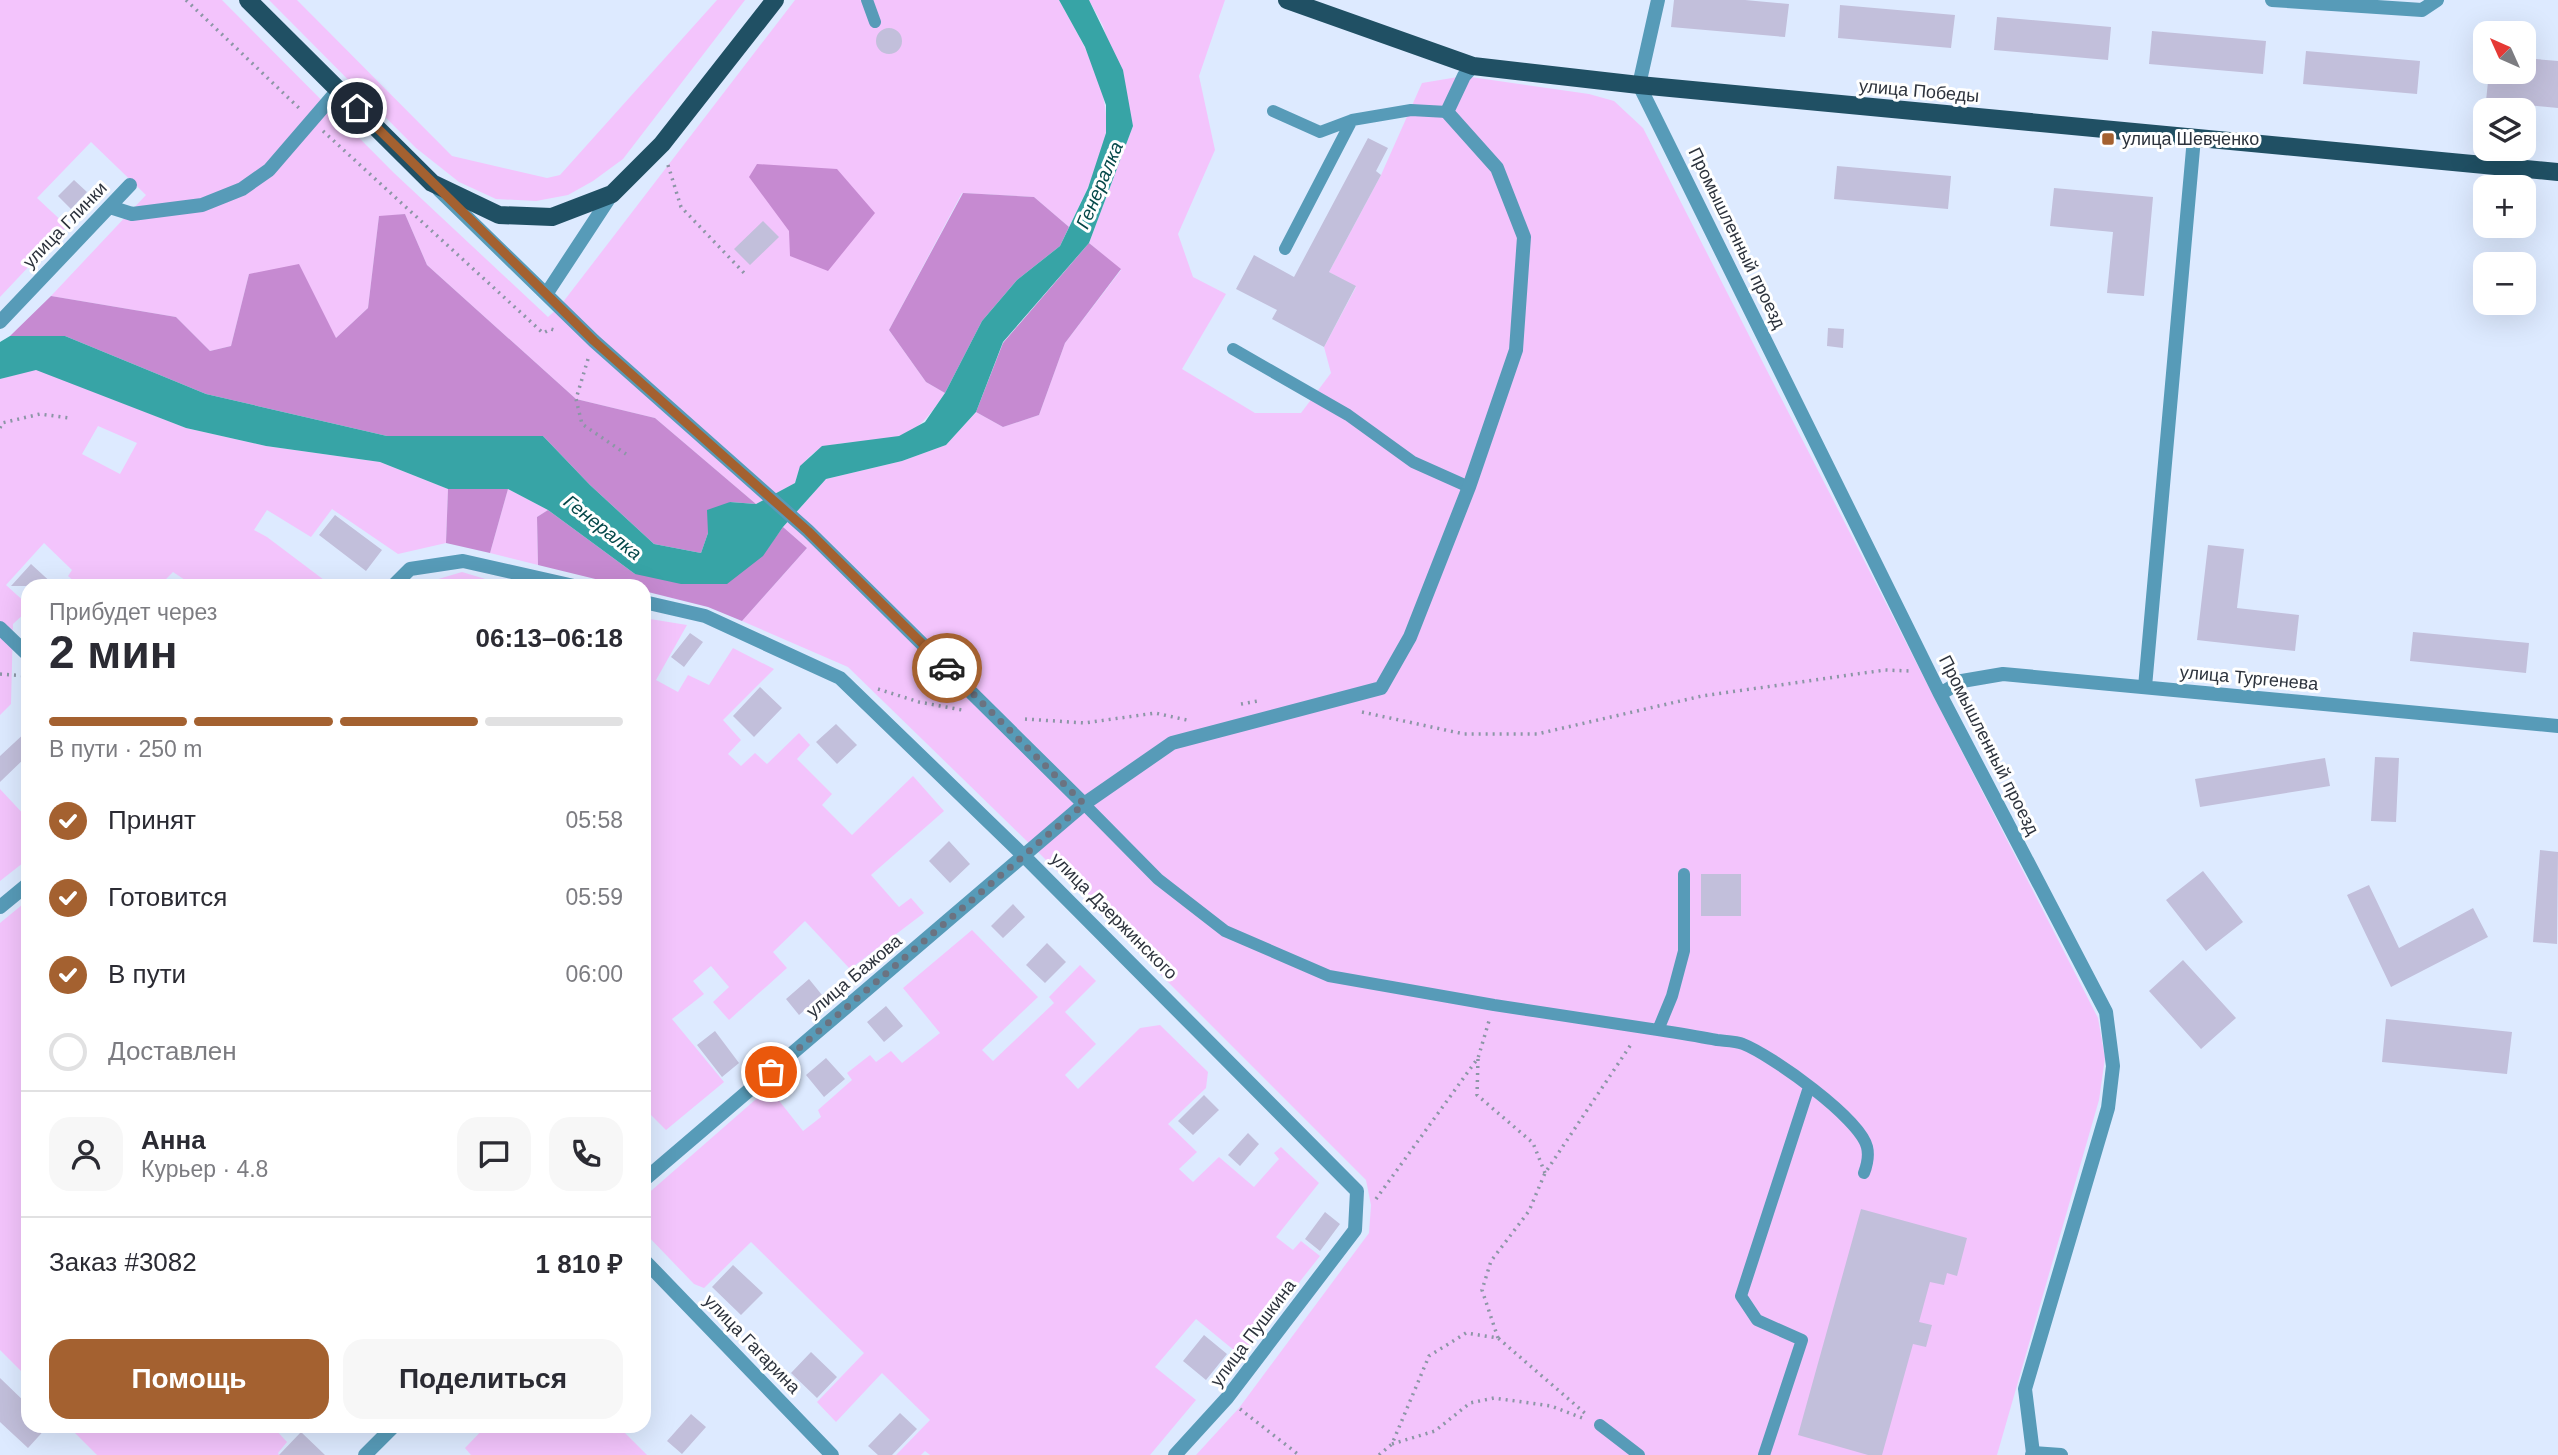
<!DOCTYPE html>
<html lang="ru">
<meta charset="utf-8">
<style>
:root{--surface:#fff;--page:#f7f7f7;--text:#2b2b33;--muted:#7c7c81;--line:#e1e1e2;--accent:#a46130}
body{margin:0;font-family:Helvetica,sans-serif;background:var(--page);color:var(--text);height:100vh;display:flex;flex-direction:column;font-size:26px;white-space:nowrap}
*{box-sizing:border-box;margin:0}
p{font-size:23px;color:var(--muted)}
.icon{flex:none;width:38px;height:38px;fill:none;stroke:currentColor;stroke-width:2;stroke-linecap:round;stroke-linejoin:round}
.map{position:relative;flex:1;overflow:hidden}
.panel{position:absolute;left:21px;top:579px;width:630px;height:854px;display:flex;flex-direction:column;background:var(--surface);border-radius:21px;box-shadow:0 7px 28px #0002}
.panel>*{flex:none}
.needle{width:46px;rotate:315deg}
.fabs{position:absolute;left:2473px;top:21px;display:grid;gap:14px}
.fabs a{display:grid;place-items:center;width:63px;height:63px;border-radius:14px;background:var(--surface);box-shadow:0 7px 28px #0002;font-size:35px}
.pin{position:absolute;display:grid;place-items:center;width:60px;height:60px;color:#fff;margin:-30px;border:4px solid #fff;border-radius:50%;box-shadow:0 2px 7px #0007}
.courier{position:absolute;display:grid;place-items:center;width:70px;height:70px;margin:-35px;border:5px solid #a46130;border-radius:50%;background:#fff;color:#222;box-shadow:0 2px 9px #0007}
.summary em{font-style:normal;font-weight:700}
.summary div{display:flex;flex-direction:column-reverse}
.summary{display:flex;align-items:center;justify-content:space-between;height:119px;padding:0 28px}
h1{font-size:46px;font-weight:700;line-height:52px}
.bar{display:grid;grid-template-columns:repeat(4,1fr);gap:10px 7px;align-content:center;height:84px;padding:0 28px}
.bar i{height:9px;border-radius:5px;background:var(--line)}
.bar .current{background:var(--accent)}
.bar p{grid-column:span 4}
.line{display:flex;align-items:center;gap:18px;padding:0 28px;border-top:2px solid var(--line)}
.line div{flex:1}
.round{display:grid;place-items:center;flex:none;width:74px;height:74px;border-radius:21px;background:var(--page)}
ol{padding:0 28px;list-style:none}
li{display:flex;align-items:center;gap:21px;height:77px}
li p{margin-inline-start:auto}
li .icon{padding:7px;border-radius:50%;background:var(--accent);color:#fff;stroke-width:4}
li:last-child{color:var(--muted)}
li i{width:38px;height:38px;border:4px solid var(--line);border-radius:50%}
.primary-button{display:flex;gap:14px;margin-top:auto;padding:14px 28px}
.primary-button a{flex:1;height:80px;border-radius:21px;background:var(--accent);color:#fff;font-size:28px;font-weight:700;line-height:80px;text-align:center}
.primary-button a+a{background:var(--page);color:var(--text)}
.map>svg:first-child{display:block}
.green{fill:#f3c4fc;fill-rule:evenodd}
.forest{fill:#c68ad1}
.water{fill:#37a4a6}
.building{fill:#c2bfdb}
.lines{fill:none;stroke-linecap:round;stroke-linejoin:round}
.path{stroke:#8c96a6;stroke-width:3.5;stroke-dasharray:2 5;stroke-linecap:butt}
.service{stroke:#579bb8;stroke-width:12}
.minor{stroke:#579bb8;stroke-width:14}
.tertiary{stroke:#579bb8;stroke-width:14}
.primary{stroke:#205064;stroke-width:18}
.done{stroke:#6b7381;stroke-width:7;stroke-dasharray:0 12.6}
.route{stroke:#a46130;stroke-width:9}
.poi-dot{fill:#a46130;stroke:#fff;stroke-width:2.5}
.labels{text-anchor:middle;stroke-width:6;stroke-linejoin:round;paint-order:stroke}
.street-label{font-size:18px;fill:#2d333d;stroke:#fff}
.poi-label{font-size:18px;fill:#2d333d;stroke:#fff;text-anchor:start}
.water-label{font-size:19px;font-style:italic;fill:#054849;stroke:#fff}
</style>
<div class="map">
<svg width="2558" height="1455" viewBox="0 0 2558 1455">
<rect width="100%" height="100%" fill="#ddeaff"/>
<path class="green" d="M0,0H222L394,173L548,317L560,306L795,0H1059C1080,38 1110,86 1106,131C1104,158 1081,202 1069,227L1034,197L962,193L889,330L926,382L945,393C932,412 921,429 899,436C857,450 811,428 795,483L756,504L655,418L576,399L427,265L405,214L379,217L368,308L335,339L249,274L231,346L210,351L176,317L51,296L146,195L91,142L37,198L67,226L0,297Z
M269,0H297L452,156L547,178L560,175L717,0H745L623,159L593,181L568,195L536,201L496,199L459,182L416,148Z
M1089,0H1225L1199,76L1215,150L1178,234L1193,277L1226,294L1182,369L1255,413H1301L1331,373L1324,347L1356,287L1329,272L1381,175L1422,83L1464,76L1589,94L1614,101L1643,128L2098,1018L2105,1058L2099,1100L1997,1455H1196L1239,1408L1369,1233L1371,1205L1366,1180L1034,848L848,667L742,621L807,548L783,527L826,479L902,461L946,445L976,412L1003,427L1039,415L1065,343L1121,270L1089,243L1133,126L1103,26Z
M36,369L186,428L266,446L380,462L448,489L446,543L398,554L332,509L311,537L267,510L254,530L267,537L332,586H181L185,580L173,572L159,586H79L68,576L72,570L44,543L6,585L28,605V610L13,624L11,704L0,715V379ZM98,426L137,443L120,474L82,454Z
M508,489L548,510L537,517L538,565L490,553Z
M462,572L502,584L501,586H442L435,580Z
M644,618L687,625L656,680L678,692L688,675L709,685L733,648L774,669L723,720L741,740L728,754L741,766L755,753L767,764L799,733L810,745L797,759L832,794L822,805L852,835L913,776L944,811L871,875L899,907L911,898L924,913L850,969L805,921L773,952L787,968L729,1020L713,1002L729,987L711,966L693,981L704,994L672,1019L724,1082L666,1130L644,1108Z
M0,789L28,819V859L0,881Z
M28,900V1378L0,1350V923Z
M972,930L1038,997L982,1050L993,1061L1054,1003L1049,997L1080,965L1096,981L1065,1012L1096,1044L1065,1075L1078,1089L1140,1028L1160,1025L1208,1072L1206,1088L1168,1124L1197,1152L1179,1169L1193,1182L1219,1157L1254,1187L1279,1159L1274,1153L1281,1147L1319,1183L1276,1237L1293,1250L1301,1241L1320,1256L1241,1356L1196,1319L1155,1367L1196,1400L1150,1455H930L925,1451L921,1455H896L930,1420L882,1373L836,1422L817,1402L864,1353L751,1242L704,1288L694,1284L644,1232V1197L763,1093H773L803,1131L821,1117L818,1110L852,1080L847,1073L870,1055L876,1062L891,1051L902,1063L940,1033L903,988Z
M68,1426H275L274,1428L287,1442L278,1453L279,1455H97Z
M486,1426H618L647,1455H471L465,1448Z"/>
<path class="forest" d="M757,164L837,169L875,213L828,271L790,256L789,231L749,177Z
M963,193L1034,197L1069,227L1060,246L1017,280L982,321L945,393L926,382L889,330Z
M405,214L427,265L576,399L655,418L756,504L730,502L708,533L701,553L654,544L590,485L543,436H387L206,394L65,336H10L51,296L176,317L210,351L231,346L249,274L299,264L336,338L368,308L379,216Z
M1089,243L1121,269L1065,343L1039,415L1003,427L976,412L1003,343Z
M448,489H508L490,553L446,543Z
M548,510L635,574L762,556L783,527L807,548L742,621L708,607L644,591V586H624L538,565L537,517Z"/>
<path class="water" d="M1059,0H1089L1123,70L1133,126L1089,243L1003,342L976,412L946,445L902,461L826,479L783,527L763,556L727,584H681L635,574L548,510L508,489H448L380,462L266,446L186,428L36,370L0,379V342L10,336H65L206,394L387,436H543L590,485L654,544L701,553L708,533L707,510L730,502L756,504L795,483L800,466L822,446L899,436L925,422L945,393L982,321L1017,280L1060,246L1088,188L1106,133V105L1085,47Z"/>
<path class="building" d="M1674,0H1745L1789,4L1785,37L1671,27Z
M1840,5L1955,15L1951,48L1838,38Z
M1997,17L2111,27L2108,60L1994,50Z
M876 41a13 13 0 1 1 26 0a13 13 0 1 1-26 0Z
M2152,31L2266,41L2263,74L2149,64Z
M2306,51L2420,61L2417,94L2303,84Z
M2524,58L2558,61V108L2486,101L2489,72H2524Z
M1368,138L1388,148L1376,171L1381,175L1329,272L1356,286L1324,347L1272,319L1277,310L1236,289L1254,255L1294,277Z
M1837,166L1951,176L1948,209L1834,199Z
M74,180L87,192L71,209L58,196Z
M2054,188L2153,197L2144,296L2107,293L2113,232L2050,226Z
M763,221L779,237L750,265L734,249Z
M1828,328L1844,329L1843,348L1827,346Z
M335,515L382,550L366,571L319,535Z
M2208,545L2244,549L2237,608L2299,615L2295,651L2197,640Z
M31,564L55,586H11Z
M2413,632L2529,643L2526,673L2410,661Z
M690,633L703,642L684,667L671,657Z
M760,687L782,708L754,737L733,716Z
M836,724L857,745L837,764L816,742Z
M28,730V755L0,782V756Z
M2375,757L2399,758L2396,822L2371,821Z
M2325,758L2330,786L2200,807L2195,779Z
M949,841L970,864L950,883L929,861Z
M2540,850L2558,852L2557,944L2533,942Z
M2203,871L2243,922L2206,951L2166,900Z
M1701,874H1741V916H1701Z
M2369,885L2399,948L2473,908L2488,937L2391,987L2347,895Z
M1013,904L1025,917L1003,938L991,926Z
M1047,943L1066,962L1045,983L1026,965Z
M2183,960L2236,1018L2201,1049L2149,991Z
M809,979L822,995L799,1015L786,999Z
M886,1006L903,1026L884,1042L867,1022Z
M2386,1019L2512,1032L2507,1074L2382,1062Z
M715,1031L739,1063L722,1077L697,1045Z
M826,1058L845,1079L824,1097L806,1075Z
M1204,1095L1219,1110L1193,1135L1178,1121Z
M1248,1133L1259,1144L1240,1166L1228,1155Z
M1861,1209L1967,1238L1957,1276L1947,1273L1944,1285L1930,1282L1919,1322L1932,1325L1926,1347L1913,1344L1882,1455H1868L1798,1435Z
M1325,1212L1340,1224L1320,1251L1305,1239Z
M733,1265L763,1293L741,1315L712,1287Z
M1204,1335L1227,1354L1206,1380L1183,1361Z
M811,1352L837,1377L817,1398L791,1373Z
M0,1378L28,1405V1426H48L28,1448L0,1422Z
M900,1413L917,1429L892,1455H878L868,1446Z
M691,1414L706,1427L682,1454L667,1441Z
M301,1432L325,1455H279Z"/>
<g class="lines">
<path class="path" d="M186,0L300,109
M323,131L543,333L551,329L557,331
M668,165L681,207L746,275
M588,359L576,399L582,424L626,454
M0,428L2,423L40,414L69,418
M0,674L28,676
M878,689L919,702L962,710
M1241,704L1258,701
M1362,712L1464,734H1537L1702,696L1885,670L1910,671
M1025,719L1085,723L1155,713L1187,720
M1478,1059L1477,1095L1533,1143L1545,1173
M1376,1199L1478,1058L1489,1021
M1498,1338L1482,1290L1491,1261L1529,1211L1545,1173L1632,1043
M1240,1409L1299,1455
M1392,1444L1435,1431L1470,1403L1494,1398L1551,1406L1585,1419
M1379,1455L1392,1444L1429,1356L1466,1333L1498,1338L1587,1415"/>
<path class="service" d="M867,0L875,22
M1273,111L1320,132L1352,120
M1285,249L1352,120L1411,110L1447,112
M1233,349L1348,415L1413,462L1469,487
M1084,804L1158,879L1225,931L1329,976L1494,1005L1658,1030
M1684,874V951L1672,996L1658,1030C1677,1033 1697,1036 1717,1040C1725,1041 1736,1041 1743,1044C1771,1055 1860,1118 1867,1147C1869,1155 1867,1165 1864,1173
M1600,1425L1639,1455
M1764,1455L1802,1340L1757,1320L1741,1296L1809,1087"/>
<path class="minor" d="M1658,0L1639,85L1940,694L2106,1012L2113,1066L2108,1108L2025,1389L2033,1453
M2272,0L2422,10L2437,0
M439,190L594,341L808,531L1084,804
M110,207L132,214L202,205L242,189L269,170L338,90
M547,293L612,194
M0,322L130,185
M393,586L410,569L463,561L574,586
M644,602L705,616L840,678L1024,856L1357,1191L1355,1230L1227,1398L1175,1455
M0,628L28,655
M2145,687L2194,138
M1940,694L1962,681L2003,674L2558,726
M0,907L28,884
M644,1180L1084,804L1172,743L1381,688L1410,637L1469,487L1516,350L1524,237L1497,168L1447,112L1464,76L1473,66
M644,1260L832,1455
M365,1455L394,1426"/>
<path class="tertiary" d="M2032,1455L2033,1453L2061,1455"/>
<path class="primary" d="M248,0L432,183L499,215L552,217L612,194L662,144L775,0
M1287,0L1473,66L1639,85L2558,172"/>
</g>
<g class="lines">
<path class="done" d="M771,1072L1084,804L947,668"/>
<path class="route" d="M357,108L594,341L808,531L947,668"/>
</g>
<rect class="poi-dot" x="2101" y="132" width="14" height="14" rx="3.5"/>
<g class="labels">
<g class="street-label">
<text transform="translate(1919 91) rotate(5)" y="6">улица Победы</text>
<text transform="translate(65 225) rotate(-46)" y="6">улица Глинки</text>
<text transform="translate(1737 238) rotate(64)" y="6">Промышленный проезд</text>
<text transform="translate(2249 678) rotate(5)" y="6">улица Тургенева</text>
<text transform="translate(1989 745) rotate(63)" y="6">Промышленный проезд</text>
<text transform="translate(1114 916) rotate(45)" y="6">улица Дзержинского</text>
<text transform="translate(854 976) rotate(-40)" y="6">улица Бажова</text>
<text transform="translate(1253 1333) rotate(-53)" y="6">улица Пушкина</text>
<text transform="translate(752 1344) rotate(46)" y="6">улица Гагарина</text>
</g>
<g class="poi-label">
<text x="2122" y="145">улица Шевченко</text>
</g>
<g class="water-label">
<text transform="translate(1099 185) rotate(-67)" y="7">Генералка</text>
<text transform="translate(603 527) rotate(38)" y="7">Генералка</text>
</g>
</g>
</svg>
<div class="fabs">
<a><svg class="needle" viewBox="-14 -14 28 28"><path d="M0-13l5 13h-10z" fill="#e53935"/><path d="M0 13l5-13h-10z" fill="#7c7c81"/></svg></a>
<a><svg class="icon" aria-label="layers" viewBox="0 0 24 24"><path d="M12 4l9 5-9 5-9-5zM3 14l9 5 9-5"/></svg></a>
<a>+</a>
<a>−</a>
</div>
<div class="pin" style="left:771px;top:1072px;background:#ea580c"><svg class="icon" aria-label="bag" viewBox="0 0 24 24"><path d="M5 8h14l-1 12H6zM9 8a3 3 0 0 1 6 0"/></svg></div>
<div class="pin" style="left:357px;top:108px;background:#1f2937"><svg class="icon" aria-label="home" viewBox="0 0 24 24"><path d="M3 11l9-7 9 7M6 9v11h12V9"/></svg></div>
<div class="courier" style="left:947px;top:668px"><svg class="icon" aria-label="car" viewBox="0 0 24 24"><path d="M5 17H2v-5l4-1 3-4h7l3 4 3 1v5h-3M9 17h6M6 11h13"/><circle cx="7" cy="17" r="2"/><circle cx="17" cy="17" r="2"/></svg></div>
<section class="panel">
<div class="summary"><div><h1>2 мин</h1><p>Прибудет через</p></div><em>06:13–06:18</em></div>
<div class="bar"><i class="current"></i><i class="current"></i><i class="current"></i><i></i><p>В пути · 250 m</p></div>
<ol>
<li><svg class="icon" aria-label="check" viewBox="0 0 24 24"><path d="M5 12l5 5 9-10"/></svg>Принят<p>05:58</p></li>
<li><svg class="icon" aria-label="check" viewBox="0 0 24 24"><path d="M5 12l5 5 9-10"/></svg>Готовится<p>05:59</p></li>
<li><svg class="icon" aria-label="check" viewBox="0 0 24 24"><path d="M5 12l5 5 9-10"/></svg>В пути<p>06:00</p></li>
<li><i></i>Доставлен</li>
</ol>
<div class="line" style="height:126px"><a class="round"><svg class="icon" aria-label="person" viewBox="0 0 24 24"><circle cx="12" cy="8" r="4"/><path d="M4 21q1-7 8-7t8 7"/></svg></a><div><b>Анна</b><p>Курьер · 4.8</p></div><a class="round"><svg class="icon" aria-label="chat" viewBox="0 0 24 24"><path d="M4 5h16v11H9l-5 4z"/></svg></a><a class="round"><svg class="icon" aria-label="phone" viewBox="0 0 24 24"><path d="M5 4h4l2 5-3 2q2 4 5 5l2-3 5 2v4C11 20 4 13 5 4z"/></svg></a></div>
<div class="line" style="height:91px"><div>Заказ #3082</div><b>1 810 ₽</b></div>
<div class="primary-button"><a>Помощь</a><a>Поделиться</a></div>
</section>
</div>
